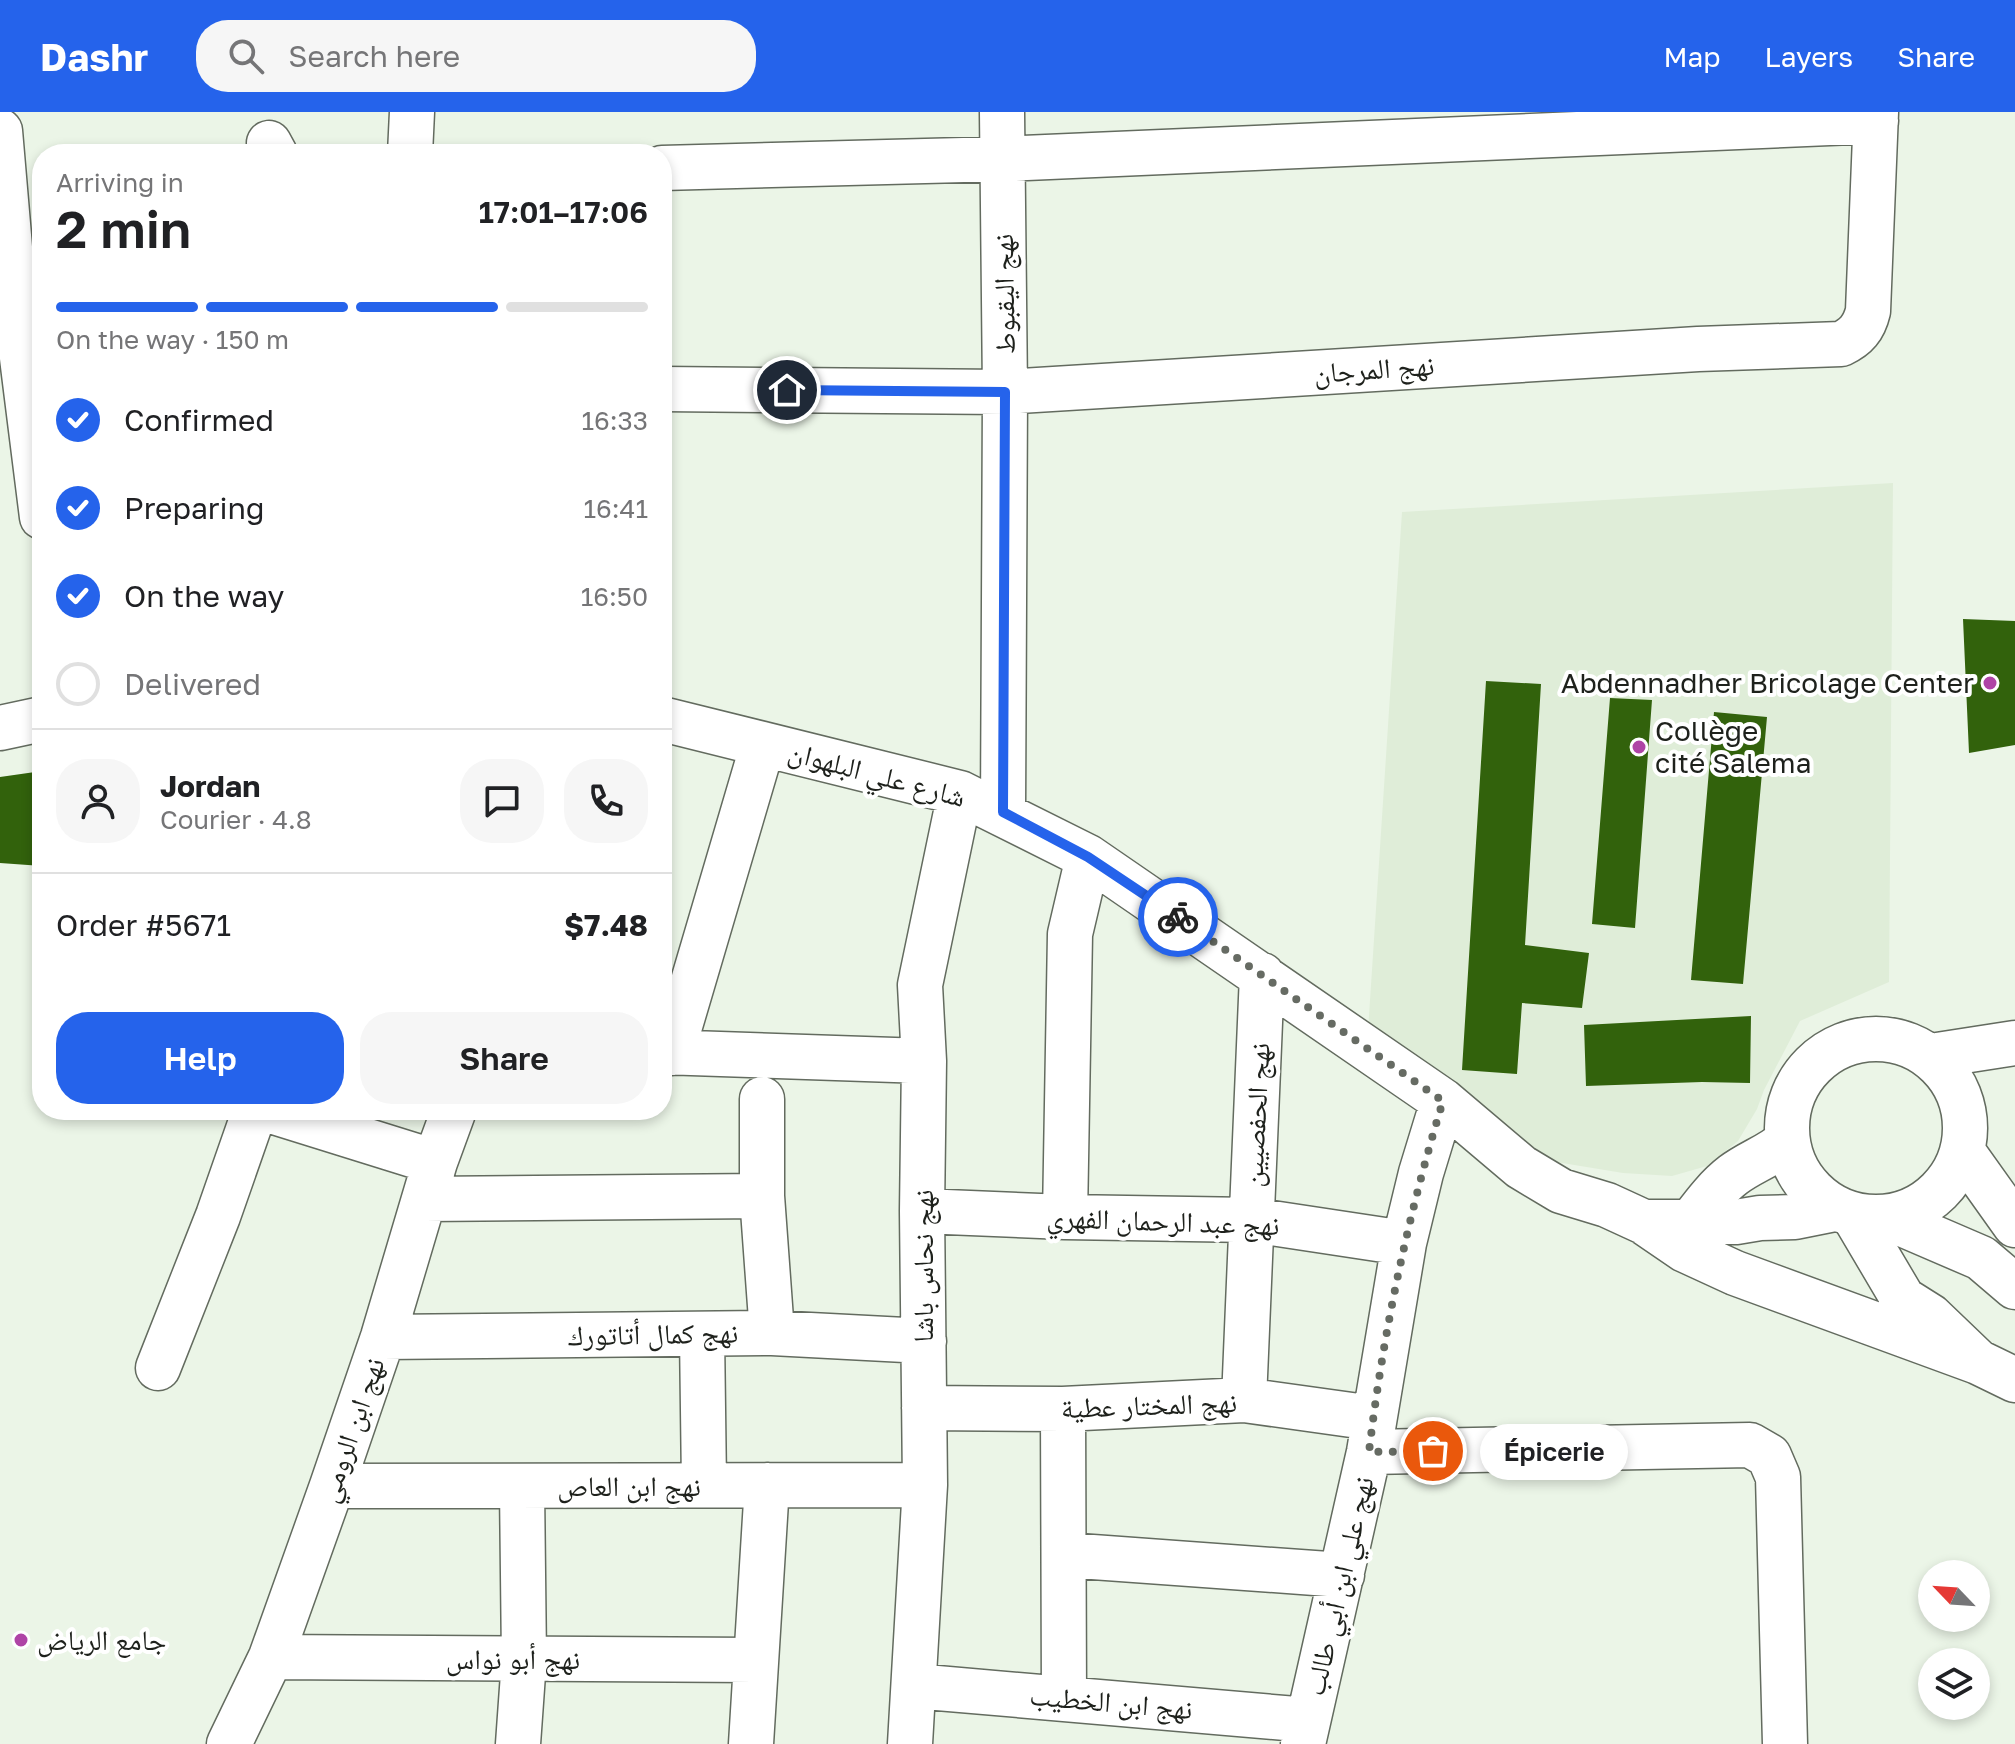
<!DOCTYPE html>
<meta charset="utf-8">
<style>
:root{--surface:#fff;--page:#f6f6f6;--text:#202124;--muted:#757577;--line:#e0e0e0;--accent:#2563eb}
body{margin:0;font-family:"Golos Text","Noto Naskh Arabic",sans-serif;background:var(--page);color:var(--text);height:100vh;display:flex;flex-direction:column;font-size:30px;white-space:nowrap}
*{box-sizing:border-box;margin:0}
p{font-size:26px;color:var(--muted)}
.icon{flex:none;width:44px;height:44px;fill:none;stroke:currentColor;stroke-width:2;stroke-linecap:round;stroke-linejoin:round}
.map{position:relative;flex:1;overflow:hidden}
.details{position:absolute;left:32px;top:32px;width:640px;height:976px;display:flex;flex-direction:column;background:var(--surface);border-radius:32px;box-shadow:0 4px 12px #0003}
.details>*{flex:none}
.needle{width:52px;rotate:295deg}
.tools{position:absolute;left:1918px;top:1448px;display:grid;gap:16px}
.tools a{display:grid;place-items:center;width:72px;height:72px;border-radius:50%;background:var(--surface);box-shadow:0 4px 12px #0003;font-size:40px}
.pin{position:absolute;display:grid;place-items:center;width:68px;height:68px;color:#fff;margin:-34px;border:4px solid #fff;border-radius:50%;box-shadow:0 2px 8px #0007}
.courier{position:absolute;display:grid;place-items:center;width:80px;height:80px;margin:-40px;border:6px solid #2563eb;border-radius:50%;background:#fff;color:#222;box-shadow:0 2px 10px #0007}
.bubble{position:absolute;height:56px;border-radius:28px;background:var(--surface);box-shadow:0 4px 12px #0003;font-size:26px;font-weight:600;line-height:56px;text-align:center}
.summary em{font-style:normal;font-weight:600}
.summary div{display:flex;flex-direction:column-reverse}
.summary{display:flex;align-items:center;justify-content:space-between;height:136px;padding:0 24px}
h1{font-size:52px;font-weight:600;line-height:60px}
.bar{display:grid;grid-template-columns:repeat(4,1fr);gap:12px 8px;align-content:center;height:96px;padding:0 24px}
.bar i{height:10px;border-radius:6px;background:var(--line)}
.bar .selected{background:var(--accent)}
.bar p{grid-column:span 4}
.line{display:flex;align-items:center;gap:20px;padding:0 24px;border-top:2px solid var(--line)}
.line div{flex:1}
.round{display:grid;place-items:center;flex:none;width:84px;height:84px;border-radius:32px;background:var(--page)}
ol{padding:0 24px;list-style:none}
li{display:flex;align-items:center;gap:24px;height:88px}
li p{margin-inline-start:auto}
li .icon{padding:8px;border-radius:50%;background:var(--accent);color:#fff;stroke-width:4}
li:last-child{color:var(--muted)}
li i{width:44px;height:44px;border:4px solid var(--line);border-radius:50%}
.action{display:flex;gap:16px;margin-top:auto;padding:16px 24px}
.action a{flex:1;height:92px;border-radius:32px;background:var(--accent);color:#fff;font-size:32px;font-weight:600;line-height:92px;text-align:center}
.action a+a{background:var(--page);color:var(--text)}
header{display:flex;align-items:center;gap:48px;box-sizing:border-box;height:112px;padding:0 40px;background:var(--accent);color:#fff}
header strong{font-size:38px}
nav{display:flex;gap:44px;margin-inline-start:auto;font-size:28px}
.search{width:560px;height:72px;background:var(--page);display:flex;align-items:center;gap:20px;box-sizing:border-box;padding:0 28px;border-radius:32px;color:var(--muted);font-size:30px}
.map>svg:first-child{display:block}
.built{fill:#dfedd8}
.building{fill:#32620c}
.lines{fill:none;stroke-linecap:round;stroke-linejoin:round}
.minor-casing{stroke:#636b5f;stroke-width:47}
.highway-casing{stroke:#636b5f;stroke-width:47}
.minor{stroke:#fff;stroke-width:44}
.highway{stroke:#fff;stroke-width:44}
.done{stroke:#666b63;stroke-width:8;stroke-dasharray:0 14.4}
.route{stroke:#2563eb;stroke-width:10}
.poi-dot{fill:#af44a6;stroke:#fff;stroke-width:3}
.labels{text-anchor:middle;stroke-width:8;stroke-linejoin:round;paint-order:stroke}
.street-label{font-size:28px;fill:#1e211c;stroke:#fff}
.poi-label{font-size:28px;fill:#1e211c;stroke:#fff;text-anchor:start}
</style>
<header>
<strong>Dashr</strong>
<div class="search"><svg class="icon" aria-label="search" viewBox="0 0 24 24"><circle cx="10" cy="10" r="6"/><path d="M15 15l6 6"/></svg>Search here</div>
<nav><a>Map</a><a>Layers</a><a>Share</a></nav>
</header>
<div class="map">
<svg width="2015" height="1632" viewBox="0 0 2015 1632">
<rect width="100%" height="100%" fill="#ebf5e7"/>
<path class="built" d="M1893,371L1889,870L1800,909L1764,978L1757,997L1738,1029L1707,1054L1672,1064L1623,1061L1550,1049L1368,919L1402,400Z"/>
<path class="building" d="M1963,507L2015,509V633L1969,641Z
M1486,569L1541,572L1525,833L1589,841L1582,896L1522,891L1517,962L1462,958Z
M1610,586L1652,588L1635,816L1592,812Z
M1714,600L1767,605L1743,872L1691,868Z
M42,659V754L0,751V665Z
M1751,904L1750,971L1702,970L1586,974L1584,913Z"/>
<g class="lines">
<defs>
<path id="minor" d="M1002,0L1005,280L1003,700
M0,19L14,182L42,405
M269,31L275,42
M410,42L412,0
M662,56L1002,47L1876,9
M662,277L1005,280L1698,237L1841,232C1856,225 1864,216 1868,199L1876,0
M662,607L960,681L1088,745L1443,989L1521,1055L1561,1079L1607,1093L1644,1110H1736L1760,1106L1795,1105L1835,1097
M0,616L42,607
M662,940L924,949
M672,941L763,632
M762,987V1084L772,1221
M268,998L435,1050
M425,1087L762,1084
M922,1099L1065,1105L1251,1108L1404,1131
M1854,1104L1903,1187L1930,1204L1978,1250L2015,1268
M1065,1105L1070,822L1088,745
M1644,1110L1685,1138L1735,1161L1978,1250
M1690,1111C1703,1094 1716,1076 1733,1063C1750,1050 1770,1044 1787,1029
M702,1222L704,1373
M383,1225L772,1221L924,1229
M158,1256L218,1104L255,998
M1244,1288L1262,863
M924,1296L1063,1297L1244,1288L1373,1306
M1063,1297L1064,1586
M1369,1340L1750,1333L1769,1344L1778,1365L1785,1632
M332,1374L925,1373
M1065,1443L1342,1463
M271,1545L754,1548
M914,1574L1308,1608
M229,1632L271,1545L332,1374L383,1225L435,1050L454,998
M518,1632L524,1548L522,1375
M751,1632L767,1373
M910,1632L925,1373L922,1099L924,949L920,873L960,681
M1303,1632L1369,1340L1404,1131L1421,1061L1443,989"/>
<path id="highway" d="M1787 1016a89 89 0 1 1 178 0a89 89 0 1 1-178 0Z
M1931,944L2015,931
M1963,1040L2015,1113
M1888,1106L1981,1146L2015,1175"/>
</defs>
<use href="#minor" class="minor-casing"/>
<use href="#highway" class="highway-casing"/>
<use href="#minor" class="minor"/>
<use href="#highway" class="highway"/>
</g>
<g class="lines">
<path class="done" d="M1178,805L1443,989C1408,1103 1383,1221 1369,1340L1433,1339"/>
<path class="route" d="M787,278L1005,280L1003,700L1088,745L1178,805"/>
</g>
<g class="poi-dot">
<circle cx="1990" cy="571" r="8"/>
<circle cx="1639" cy="635" r="8"/>
<circle cx="21" cy="1528" r="8"/>
</g>
<g class="labels">
<g class="street-label">
<text transform="translate(1004 182) rotate(-91)" y="10">نهج اليقبوط</text>
<text transform="translate(1374 257) rotate(-4)" y="10">نهج المرجان</text>
<text transform="translate(877 662) rotate(15)" y="10">شارع علي البلهوان</text>
<text transform="translate(1256 1003) rotate(-87)" y="10">نهج الحفصيين</text>
<text transform="translate(1163 1109) rotate(2)" y="10">نهج عبد الرحمان الفهري</text>
<text transform="translate(923 1154) rotate(-90)" y="10">نهج نحاس باشا</text>
<text transform="translate(653 1222) rotate(-1)" y="10">نهج كمال أتاتورك</text>
<text transform="translate(1149 1293) rotate(-2)" y="10">نهج المختار عطية</text>
<text transform="translate(351 1318) rotate(-71)" y="10">نهج ابن الرومي</text>
<text x="629" y="1384">نهج ابن العاص</text>
<text transform="translate(1339 1474) rotate(-77)" y="10">نهج علي ابن أبي طالب</text>
<text x="513" y="1557">نهج أبو نواس</text>
<text transform="translate(1111 1590) rotate(5)" y="10">نهج ابن الخطيب</text>
</g>
<g class="poi-label">
<text x="1974" y="581" text-anchor="end">Abdennadher Bricolage Center</text>
<text x="1655" y="629">Collège<tspan x="1655" dy="32">cité Salema</tspan></text>
<text x="37" y="1538">جامع الرياض</text>
</g>
</g>
</svg>
<div class="tools">
<a><svg class="needle" viewBox="-14 -14 28 28"><path d="M0-13l5 13h-10z" fill="#e53935"/><path d="M0 13l5-13h-10z" fill="#757577"/></svg></a>
<a><svg class="icon" aria-label="layers" viewBox="0 0 24 24"><path d="M12 4l9 5-9 5-9-5zM3 14l9 5 9-5"/></svg></a>
</div>
<div class="pin" style="left:1433px;top:1339px;background:#ea580c"><svg class="icon" aria-label="bag" viewBox="0 0 24 24"><path d="M5 8h14l-1 12H6zM9 8a3 3 0 0 1 6 0"/></svg></div>
<div class="pin" style="left:787px;top:278px;background:#1f2937"><svg class="icon" aria-label="home" viewBox="0 0 24 24"><path d="M3 11l9-7 9 7M6 9v11h12V9"/></svg></div>
<div class="courier" style="left:1178px;top:805px"><svg class="icon" aria-label="bike" viewBox="0 0 24 24"><circle cx="6" cy="16" r="4"/><circle cx="18" cy="16" r="4"/><path d="M6 16l4-8h5l3 8M10 8l3 8H6M13 5h3"/></svg></div>
<div class="bubble" style="left:1480px;top:1312px;width:148px">Épicerie</div>
<section class="details">
<div class="summary"><div><h1>2 min</h1><p>Arriving in</p></div><em>17:01–17:06</em></div>
<div class="bar"><i class="selected"></i><i class="selected"></i><i class="selected"></i><i></i><p>On the way · 150 m</p></div>
<ol>
<li><svg class="icon" aria-label="check" viewBox="0 0 24 24"><path d="M5 12l5 5 9-10"/></svg>Confirmed<p>16:33</p></li>
<li><svg class="icon" aria-label="check" viewBox="0 0 24 24"><path d="M5 12l5 5 9-10"/></svg>Preparing<p>16:41</p></li>
<li><svg class="icon" aria-label="check" viewBox="0 0 24 24"><path d="M5 12l5 5 9-10"/></svg>On the way<p>16:50</p></li>
<li><i></i>Delivered</li>
</ol>
<div class="line" style="height:144px"><a class="round"><svg class="icon" aria-label="person" viewBox="0 0 24 24"><circle cx="12" cy="8" r="4"/><path d="M4 21q1-7 8-7t8 7"/></svg></a><div><b>Jordan</b><p>Courier · 4.8</p></div><a class="round"><svg class="icon" aria-label="chat" viewBox="0 0 24 24"><path d="M4 5h16v11H9l-5 4z"/></svg></a><a class="round"><svg class="icon" aria-label="phone" viewBox="0 0 24 24"><path d="M5 4h4l2 5-3 2q2 4 5 5l2-3 5 2v4C11 20 4 13 5 4z"/></svg></a></div>
<div class="line" style="height:104px"><div>Order #5671</div><b>$7.48</b></div>
<div class="action"><a>Help</a><a>Share</a></div>
</section>
</div>
